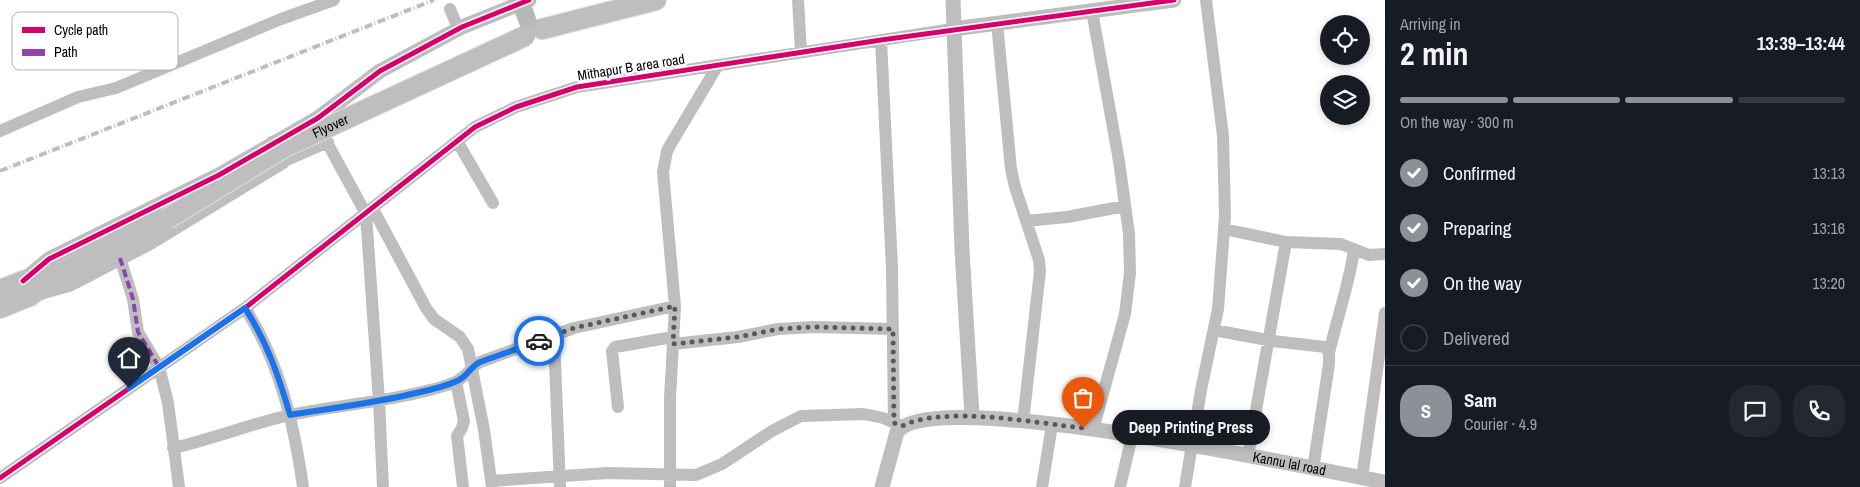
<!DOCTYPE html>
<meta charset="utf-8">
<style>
:root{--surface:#171b24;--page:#242831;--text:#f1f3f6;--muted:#9ea1a6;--line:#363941;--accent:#8c9099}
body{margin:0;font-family:"Archivo Narrow",sans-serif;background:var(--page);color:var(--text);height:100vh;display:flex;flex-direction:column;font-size:19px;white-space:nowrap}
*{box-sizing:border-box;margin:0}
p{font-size:16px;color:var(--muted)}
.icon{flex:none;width:28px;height:28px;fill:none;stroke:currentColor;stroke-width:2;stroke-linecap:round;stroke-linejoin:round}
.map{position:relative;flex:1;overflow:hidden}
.panel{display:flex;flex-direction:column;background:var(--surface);width:475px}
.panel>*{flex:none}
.fabs{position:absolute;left:1320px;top:15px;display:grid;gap:10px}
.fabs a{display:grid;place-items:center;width:50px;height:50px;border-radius:50%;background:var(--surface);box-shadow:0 2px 8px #0003;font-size:25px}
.pin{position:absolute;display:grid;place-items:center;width:42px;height:42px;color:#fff;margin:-51px -21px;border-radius:50% 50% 50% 0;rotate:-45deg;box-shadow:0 0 5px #0007}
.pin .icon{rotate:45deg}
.courier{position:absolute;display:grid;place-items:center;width:50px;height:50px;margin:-25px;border:4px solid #1a73e8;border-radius:50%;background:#fff;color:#222;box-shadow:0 1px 6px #0007}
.bubble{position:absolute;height:35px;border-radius:18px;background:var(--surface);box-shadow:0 2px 8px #0003;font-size:16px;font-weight:800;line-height:35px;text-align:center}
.overview em{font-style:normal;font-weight:800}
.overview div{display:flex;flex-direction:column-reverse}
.overview{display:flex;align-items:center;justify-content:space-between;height:85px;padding:0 15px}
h1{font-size:32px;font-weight:800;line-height:38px}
.bar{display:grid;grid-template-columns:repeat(4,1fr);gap:8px 5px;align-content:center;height:60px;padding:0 15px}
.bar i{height:6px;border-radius:4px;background:var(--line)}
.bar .current{background:var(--accent)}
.bar p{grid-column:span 4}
.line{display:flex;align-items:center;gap:12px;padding:0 15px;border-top:1px solid var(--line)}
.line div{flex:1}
.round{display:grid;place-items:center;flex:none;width:52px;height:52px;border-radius:20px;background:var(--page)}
ol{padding:0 15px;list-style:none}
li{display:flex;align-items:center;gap:15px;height:55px}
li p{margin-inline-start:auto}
li .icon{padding:5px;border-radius:50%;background:var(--accent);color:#fff;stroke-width:4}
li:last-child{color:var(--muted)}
li i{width:28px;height:28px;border:2px solid var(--line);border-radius:50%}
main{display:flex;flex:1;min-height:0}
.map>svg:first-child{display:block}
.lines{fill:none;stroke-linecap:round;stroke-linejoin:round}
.trunk-casing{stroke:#dbdbdb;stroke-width:22}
.minor{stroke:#bebebe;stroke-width:12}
.tertiary{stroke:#bebebe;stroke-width:15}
.trunk{stroke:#bebebe;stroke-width:20}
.rail{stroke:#bebebe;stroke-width:4;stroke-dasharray:8 2.5 1 2.5;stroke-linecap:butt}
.trunk-bridge-casing{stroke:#dbdbdb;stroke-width:22;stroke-linecap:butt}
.secondary-bridge{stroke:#b8b8b8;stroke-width:18}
.trunk-bridge{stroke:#bebebe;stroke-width:20}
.quiet{stroke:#8e44ad;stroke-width:4;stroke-dasharray:8 4;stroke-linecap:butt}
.cycleway-casing{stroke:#fff;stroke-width:8}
.cycleway{stroke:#d6006c;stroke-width:5}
.done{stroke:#595959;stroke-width:5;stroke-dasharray:0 9}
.route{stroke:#1a73e8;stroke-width:6}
.labels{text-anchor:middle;stroke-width:5;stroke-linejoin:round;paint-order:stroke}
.street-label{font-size:14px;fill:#000;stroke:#fff}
.key{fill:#fff;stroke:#b2b2b2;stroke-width:1}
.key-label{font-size:14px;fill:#000}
</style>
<main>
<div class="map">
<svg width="1385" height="487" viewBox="0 0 1385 487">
<rect width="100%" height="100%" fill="#fff"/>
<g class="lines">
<defs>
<path id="trunk" d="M542,29L656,0
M0,290L23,281L56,274
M0,308L30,296L63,272L167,219"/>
</defs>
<use href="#trunk" class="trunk-casing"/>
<path class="minor" d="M798,0L801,52
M450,9L458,28
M1092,11L1119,161L1129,234L1130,273L1125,314L1093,430
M997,23L1011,169L1015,187L1039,260L1040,271L1023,422
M881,40L892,268L894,423
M317,124L366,214L379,401L383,487
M0,131L78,97L116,88L281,19L334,0
M457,141L493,203
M282,162L328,142
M373,209L426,308L434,319L460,337L468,349L484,430L492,487
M1026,221L1067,217L1125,206
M1224,229L1286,242L1341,244L1369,255L1385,254
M120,258L133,299L138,332L159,367L168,403L179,487
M245,308C280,363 294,424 303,487
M1214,330L1273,341L1325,347L1329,353V364L1313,469
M554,336L560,487
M673,344L738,337L778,329L814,327L893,329
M1329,353C1337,318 1349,285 1354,250
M456,382L464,421L462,428L457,436L463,487
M618,407L612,351L615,347L673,337
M173,448C213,439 250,424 290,415C332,406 375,403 417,393C431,390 445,387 457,381C467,376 471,367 480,362L574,328L675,306
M1248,455L1286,242
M0,478L245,308L475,127L516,107L577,87L953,29
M1362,478L1385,313
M491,481L608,473L696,475L722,464L772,431L801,416L864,414L883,418L902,426
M670,487V398L675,306L663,172L667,151L672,142L718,65
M1042,487L1052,425
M1120,487L1132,436
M1185,487L1201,390L1218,309L1225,216L1223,136L1206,0"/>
<g class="tertiary">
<path d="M953,0L962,250L972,416"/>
<path d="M953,29L1174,0"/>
<path d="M25,279L49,259L219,175L318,118L380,71L462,27L529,0"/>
<path d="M42,292L70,284L149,243L282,162L273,143"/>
<path id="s1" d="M882,487L897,432C933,384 1315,470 1385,482"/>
</g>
<use href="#trunk" class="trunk"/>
<path class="rail" d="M0,171L434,0"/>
<defs>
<g id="trunk-bridge">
<path id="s2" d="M167,219L283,148L525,36"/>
</g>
</defs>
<use href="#trunk-bridge" class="trunk-bridge-casing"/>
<path class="secondary-bridge" d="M520,0L528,22"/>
<use href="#trunk-bridge" class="trunk-bridge"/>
<path class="quiet" d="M120,258L133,299L138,332L159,367"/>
<defs>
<path id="cycleway" d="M23,281L49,259L219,175L318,118L380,71L462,27L529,0
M0,478L245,308L475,127L516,107L577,87L881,40L1174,0"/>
</defs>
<use href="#cycleway" class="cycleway-casing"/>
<use href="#cycleway" class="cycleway"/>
</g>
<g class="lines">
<path class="done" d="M539,341L574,328L675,306L673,344L738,337L778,329L814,327L893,329L894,423L902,426C944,405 1036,423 1083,428"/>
<path class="route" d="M129,388L245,308C267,342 279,377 290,415C332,408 375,403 416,393C430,390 444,387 457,381C467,377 470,367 480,362L539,341"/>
</g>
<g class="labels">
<g class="street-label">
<text transform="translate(631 67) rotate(-9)" y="5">Mithapur B area road</text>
<text dy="5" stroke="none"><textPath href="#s2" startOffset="188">Flyover</textPath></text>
<text dy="5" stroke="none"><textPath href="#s1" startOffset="456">Kannu lal road</textPath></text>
</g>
</g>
<rect x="12" y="12" width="166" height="58" rx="8" class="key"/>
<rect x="22" y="27" width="23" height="6" fill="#d6006c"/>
<rect x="22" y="49" width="23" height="7" fill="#8e44ad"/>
<g class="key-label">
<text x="54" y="35">Cycle path</text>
<text x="54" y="57">Path</text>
</g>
</svg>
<div class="fabs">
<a><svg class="icon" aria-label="locate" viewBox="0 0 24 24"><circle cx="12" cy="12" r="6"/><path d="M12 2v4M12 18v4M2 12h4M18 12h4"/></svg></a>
<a><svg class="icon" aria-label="layers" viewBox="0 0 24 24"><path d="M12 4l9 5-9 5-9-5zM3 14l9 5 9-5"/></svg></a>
</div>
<div class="pin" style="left:1083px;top:428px;background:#ea580c"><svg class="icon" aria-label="bag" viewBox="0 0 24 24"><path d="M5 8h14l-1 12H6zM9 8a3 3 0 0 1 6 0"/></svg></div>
<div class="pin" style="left:129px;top:388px;background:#1f2937"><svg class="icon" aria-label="home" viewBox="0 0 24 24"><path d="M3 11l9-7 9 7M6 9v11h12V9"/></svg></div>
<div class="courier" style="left:539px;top:341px"><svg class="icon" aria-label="car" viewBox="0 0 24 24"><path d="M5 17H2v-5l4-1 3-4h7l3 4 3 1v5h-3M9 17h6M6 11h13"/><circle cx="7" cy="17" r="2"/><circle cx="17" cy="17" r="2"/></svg></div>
<div class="bubble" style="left:1112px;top:410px;width:158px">Deep Printing Press</div>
</div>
<section class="panel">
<div class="overview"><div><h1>2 min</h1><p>Arriving in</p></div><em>13:39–13:44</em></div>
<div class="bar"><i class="current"></i><i class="current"></i><i class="current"></i><i></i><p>On the way · 300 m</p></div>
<ol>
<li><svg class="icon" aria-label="check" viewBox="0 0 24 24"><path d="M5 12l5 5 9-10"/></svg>Confirmed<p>13:13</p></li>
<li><svg class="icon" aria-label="check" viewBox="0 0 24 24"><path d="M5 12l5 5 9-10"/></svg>Preparing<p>13:16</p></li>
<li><svg class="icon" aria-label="check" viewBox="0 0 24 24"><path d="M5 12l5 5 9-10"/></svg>On the way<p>13:20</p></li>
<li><i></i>Delivered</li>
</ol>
<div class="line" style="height:90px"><b class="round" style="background:var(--accent);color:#fff">S</b><div><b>Sam</b><p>Courier · 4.9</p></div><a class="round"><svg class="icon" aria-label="chat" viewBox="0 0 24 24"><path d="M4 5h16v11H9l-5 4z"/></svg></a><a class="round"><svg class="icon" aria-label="phone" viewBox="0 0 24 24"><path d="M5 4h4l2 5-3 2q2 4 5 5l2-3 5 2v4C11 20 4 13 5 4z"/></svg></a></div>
</section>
</main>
